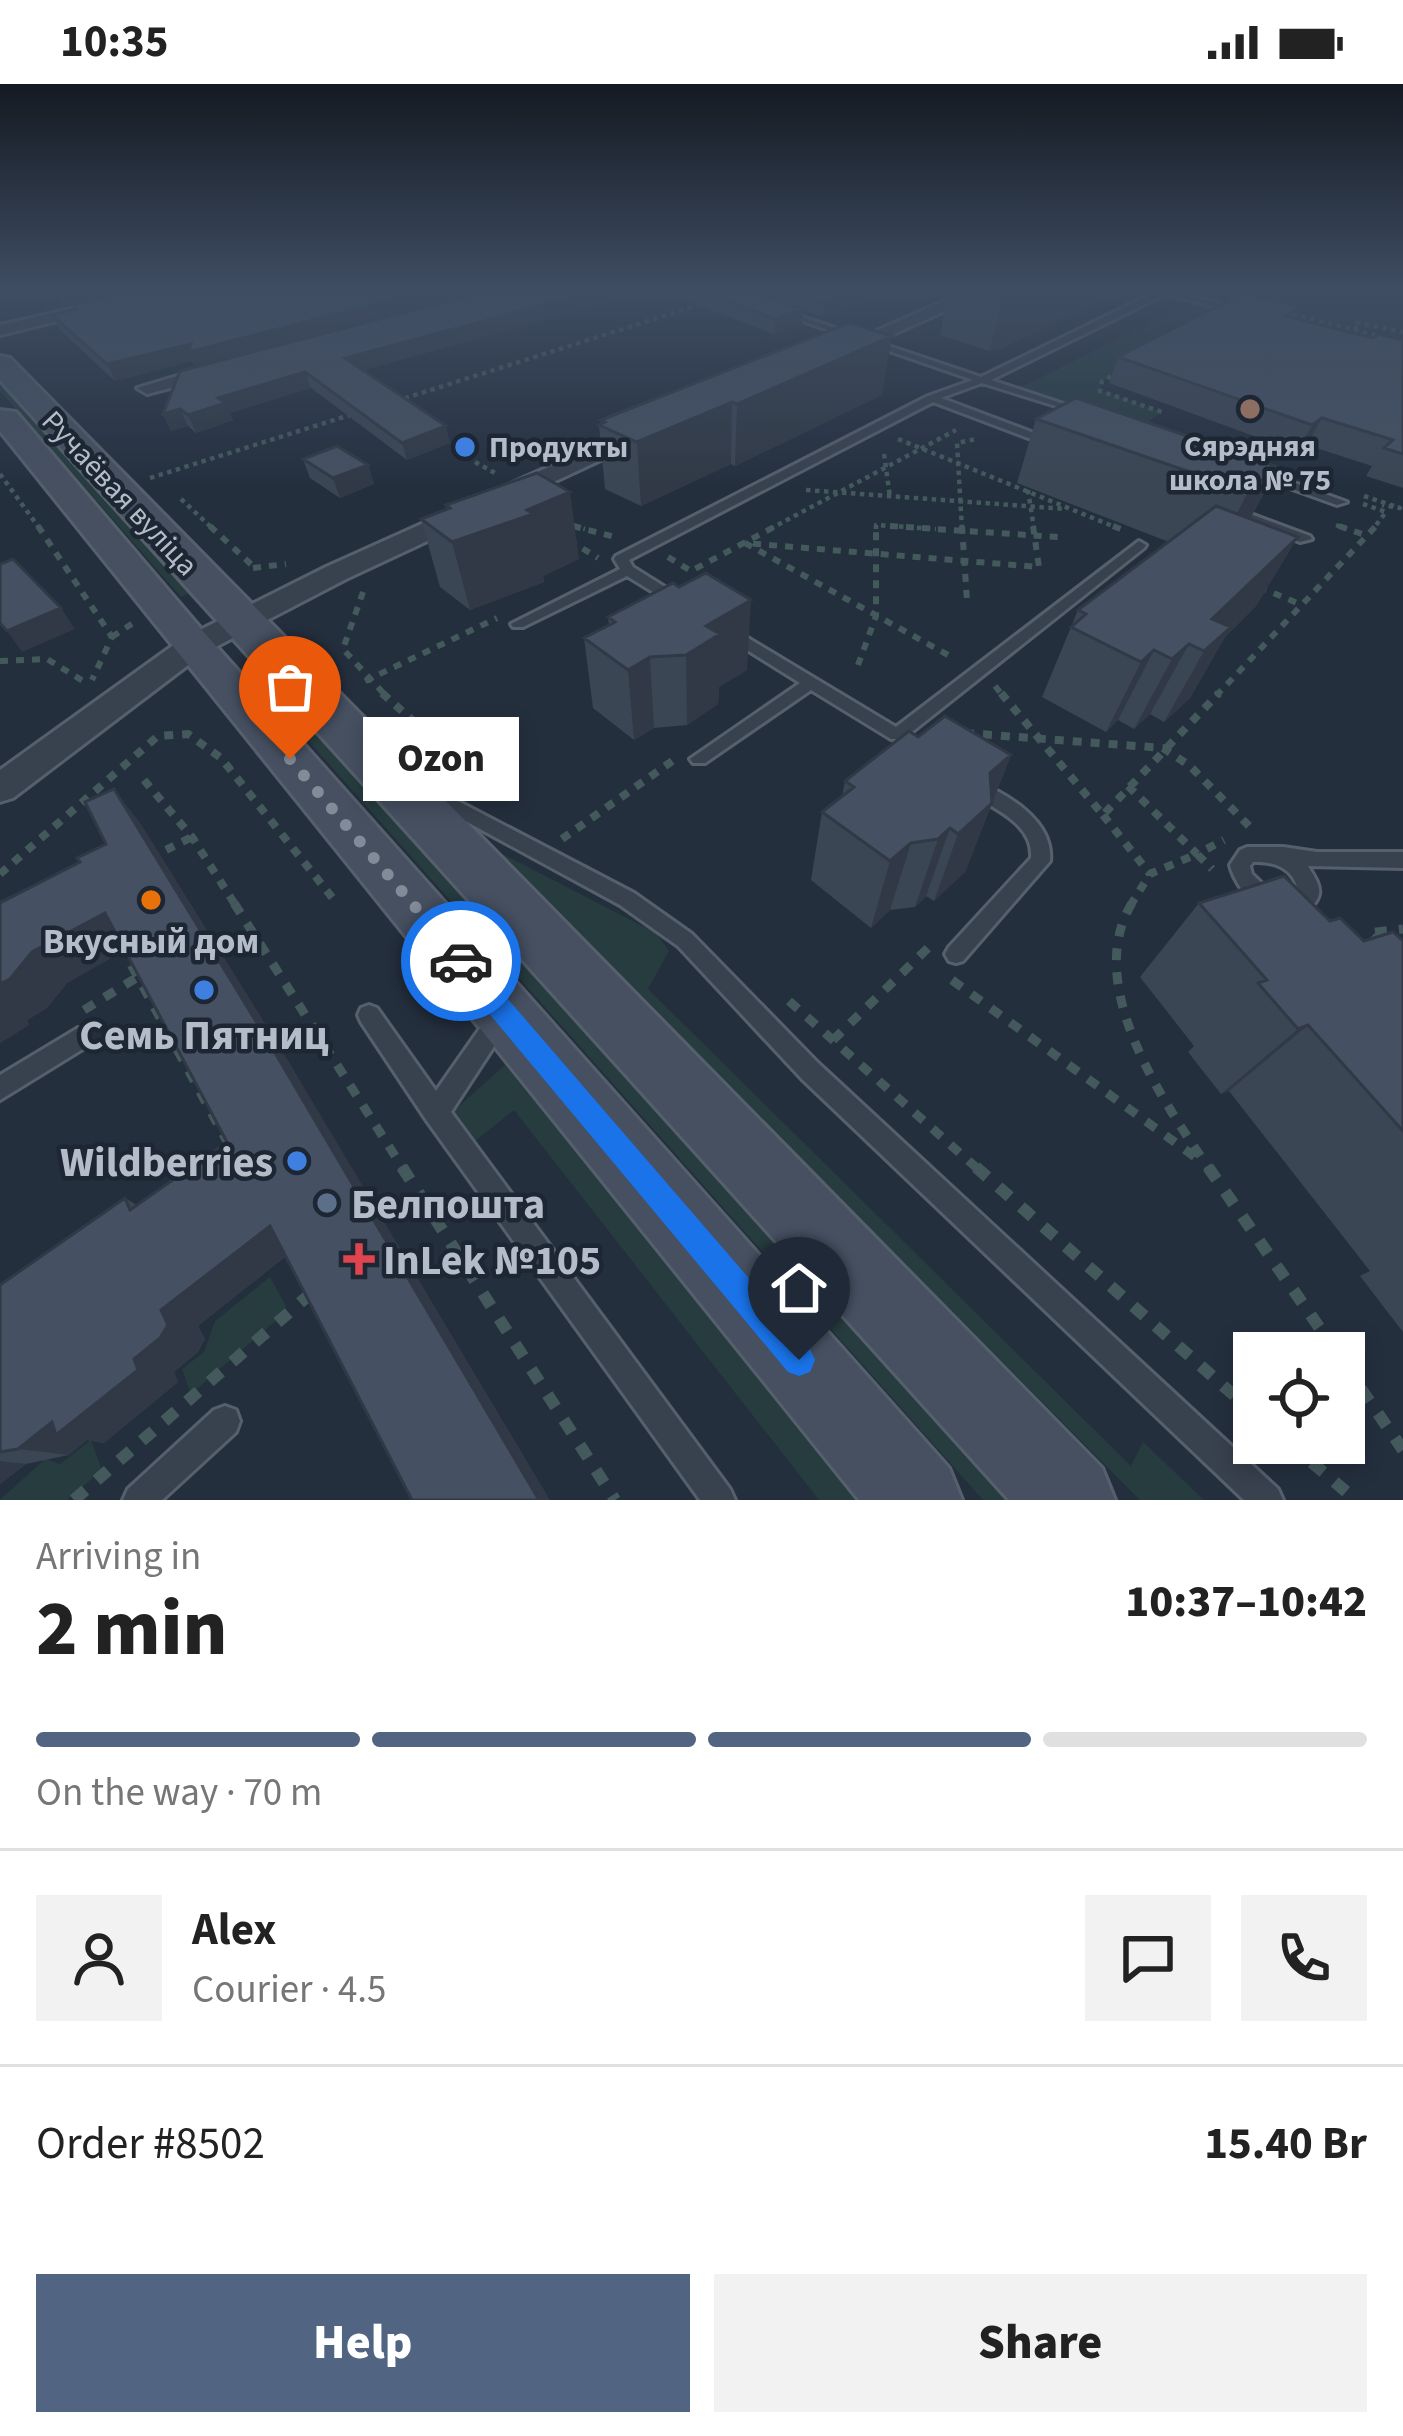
<!DOCTYPE html>
<meta charset="utf-8">
<style>
:root{--surface:#fff;--page:#f2f2f2;--text:#222;--muted:#767676;--line:#e0e0e0;--accent:#516482}
body{margin:0;font-family:"Source Sans 3",sans-serif;background:var(--page);color:var(--text);height:100vh;display:flex;flex-direction:column;font-size:45px;white-space:nowrap}
*{box-sizing:border-box;margin:0}
p{font-size:39px;color:var(--muted)}
.icon{flex:none;width:66px;height:66px;fill:none;stroke:currentColor;stroke-width:2;stroke-linecap:round;stroke-linejoin:round}
.map{position:relative;height:1416px;overflow:hidden}
.panel{display:flex;flex-direction:column;background:var(--surface);flex:1}
.panel>*{flex:none}
.tools{position:absolute;left:1233px;top:1248px;display:grid;gap:24px}
.tools a{display:grid;place-items:center;width:132px;height:132px;border-radius:0px;background:var(--surface);box-shadow:0 6px 18px #0003;font-size:60px}
.pin{position:absolute;display:grid;place-items:center;width:102px;height:102px;color:#fff;margin:-123px -51px;border-radius:50% 50% 50% 0;rotate:-45deg;box-shadow:0 0 12px #0007}
.pin .icon{rotate:45deg}
.courier{position:absolute;display:grid;place-items:center;width:120px;height:120px;margin:-60px;border:9px solid #1a73e8;border-radius:50%;background:#fff;color:#222;box-shadow:0 3px 15px #0007}
.bubble{position:absolute;height:84px;border-radius:0px;background:var(--surface);box-shadow:0 6px 18px #0003;font-size:39px;font-weight:800;line-height:84px;text-align:center}
.head em{font-style:normal;font-weight:800}
.head div{display:flex;flex-direction:column-reverse}
.head{display:flex;align-items:center;justify-content:space-between;height:204px;padding:0 36px}
h1{font-size:78px;font-weight:800;line-height:90px}
.bar{display:grid;grid-template-columns:repeat(4,1fr);gap:18px 12px;align-content:center;height:144px;padding:0 36px}
.bar i{height:15px;border-radius:9px;background:var(--line)}
.bar .on{background:var(--accent)}
.bar p{grid-column:span 4}
.line{display:flex;align-items:center;gap:30px;padding:0 36px;border-top:3px solid var(--line)}
.line div{flex:1}
.round{display:grid;place-items:center;flex:none;width:126px;height:126px;border-radius:0px;background:var(--page)}
.cta{display:flex;gap:24px;margin-top:auto;padding:24px 36px}
.cta a{flex:1;height:138px;border-radius:0px;background:var(--accent);color:#fff;font-size:48px;font-weight:800;line-height:138px;text-align:center}
.cta a+a{background:var(--page);color:var(--text)}
.status{display:flex;justify-content:space-between;align-items:center;height:84px;padding:0 60px;background:var(--surface);direction:ltr}
.status svg{height:33px;fill:currentColor}
.map>svg:first-child{display:block}
.green{fill:#263c3f}
.lines{fill:none;stroke-linecap:round;stroke-linejoin:round}
.service-casing{stroke:#565f6c;stroke-width:6}
.minor-casing{stroke:#565f6c;stroke-width:6}
.secondary-casing{stroke:#565f6c;stroke-width:6}
.path-far4{stroke:#44595c;stroke-width:4.5;stroke-dasharray:4.5 4.5;stroke-linecap:butt}
.path-far3{stroke:#44595c;stroke-width:6;stroke-dasharray:8 8;stroke-linecap:butt}
.path-far2{stroke:#44595c;stroke-width:8;stroke-dasharray:9 9;stroke-linecap:butt}
.path-far1{stroke:#44595c;stroke-width:9;stroke-dasharray:12 12;stroke-linecap:butt}
.path{stroke:#44595c;stroke-width:12;stroke-dasharray:15 15;stroke-linecap:butt}
.service{fill:#38414e;fill-rule:evenodd}
.minor{fill:#38414e;fill-rule:evenodd}
.secondary{fill:#465061;fill-rule:evenodd}
.wall{fill:#3b4654}
.shaded-wall{fill:#303945}
.building{fill:#455162;stroke:#303945;stroke-width:3}
.route{fill:#1a73e8}
.done{stroke:#828b98;stroke-width:12;stroke-dasharray:0 21.6}
.education-dot{fill:#8d6e63;stroke:#1d2633;stroke-width:4.5}
.shop-dot{fill:#3f7fe0;stroke:#1d2633;stroke-width:4.5}
.food-dot{fill:#e8710a;stroke:#1d2633;stroke-width:4.5}
.service-dot{fill:#5c6f8a;stroke:#1d2633;stroke-width:4.5}
.health-dot{fill:#e0444e;stroke:#1d2633;stroke-width:4.5}
.labels{text-anchor:middle;stroke-width:9;stroke-linejoin:round;paint-order:stroke}
.far-poi-label{font-size:30px;font-weight:bold;fill:#b4bcc9;stroke:#1d2633}
.far-street-label{font-size:30px;fill:#b4bcc9;stroke:#1d2633}
.poi-label{font-size:36px;font-weight:bold;fill:#b4bcc9;stroke:#1d2633}
.near-poi-label{font-size:42px;font-weight:bold;fill:#b4bcc9;stroke:#1d2633;text-anchor:start}
</style>
<div class="status"><b>10:35</b><svg viewBox="0 0 49 12"><path d="M0 12V9h3v3zM5 12V6h3v6zM10 12V3h3v9zM15 12V0h3v12zM26 1h20v11H26zM47 4h2v5h-2z"/></svg></div>
<div class="map">
<svg width="1403" height="1416" viewBox="0 0 1403 1416">
<rect width="100%" height="100%" fill="#242f3e"/>
<path class="green" d="M1217,205H1239L1213,218L1236,225L1102,298L1100,306L1162,328L1148,338L1202,356V360L1020,304Z
M1239,205H1403V280L1274,231L1270,227L1284,217Z
M0,292L197,506L181,513L0,307Z
M308,636L1027,1416H983L296,643Z
M487,762L656,849L669,867L648,905L1131,1382L1143,1358L1204,1416H1140Z
M506,980L870,1416H819L514,1026L465,1065L448,1032Z
M270,1193L286,1222L281,1232L191,1310L182,1285L204,1268L215,1237Z
M91,1356L102,1386L67,1416H0L45,1375L60,1380Z"/>
<g class="lines">
<defs>
<path id="service" d="M1162,205L1243,226L1239,229L1166,210L991,296L1088,328V332L982,299L941,314L1055,357V361H1047L933,318L629,476L633,483L684,515V521H674L627,492L523,543H513L511,540L620,485L614,475L616,472L928,312L973,296L776,228V224L981,293Z
M1248,385H1256L1347,418L1337,421L1248,389Z
M1229,422L1310,452L1312,455L1300,458L1225,429L1223,426Z
M1139,457L1146,461L1144,464L903,655H891L811,606L705,679H693L690,675L800,599L723,551V545H733L896,643Z
M975,697C1008,710 1054,737 1050,777L963,877L956,879L949,877L945,870L949,863L1031,774C1034,740 993,724 969,709L966,704Z
M429,702L634,809L692,850L818,979L1278,1405L1283,1416H1244L802,995L678,862L620,821L423,714L420,709Z
M1247,763H1283L1317,768H1403V784L1308,782C1312,789 1321,801 1319,810C1314,831 1290,826 1276,825C1273,825 1270,827 1266,827C1251,823 1233,795 1230,781L1240,766ZM1253,778C1274,777 1294,784 1298,807L1294,811L1276,813L1252,790L1250,782Z
M369,921L377,924L436,1007L490,930L498,927L506,930L509,937L506,944L451,1028L730,1405L735,1416H700L427,1037L361,938L358,931L361,924Z
M78,944L86,947L89,955L86,963L0,1016V991Z
M225,1322L236,1326L240,1337L236,1348L162,1416H123L128,1405L214,1326Z"/>
<path id="minor" d="M158,205H189L0,251V241Z
M971,205H994L847,271L831,267Z
M224,278L234,284L231,288L147,310L137,304Z
M644,340L652,342V352L346,495L204,569L13,714L0,718V686L182,555L326,483Z"/>
<path id="secondary" d="M0,272L10,274L1102,1384L1115,1416H1009L0,296Z
M0,326L16,328L208,553L949,1384L962,1416H859L0,347Z"/>
</defs>
<use href="#service" class="service-casing"/>
<use href="#minor" class="minor-casing"/>
<use href="#secondary" class="secondary-casing"/>
<path class="path-far4" d="M1293,230L1403,259
M1356,246L1355,238L1403,248
M1119,288L1102,297L1100,307L1162,328
M396,317L708,218
M898,355L1120,445
M884,370L890,413
M475,378L495,389
M0,390L40,445
M150,394L353,330
M806,406L1066,425
M1028,406L1034,445
M1364,412L1400,424L1382,421
M181,415L213,445
M1363,420L1386,428L1373,445
M566,440L585,445
M1336,441L1347,445
M770,445L956,346
M876,445V441L936,445
M962,445L957,359L976,355"/>
<path class="path-far3" d="M38,442L112,553L92,596
M210,442L255,484
M573,442L615,453
M890,442L1058,453
M962,442L967,517
M1113,442L1123,446
M1339,442L1368,452
M569,456L598,474
M668,473L691,487L776,442
M253,484L286,480
M1259,503L1302,521
M363,508L343,565L386,612
M112,553L136,537
M948,571L745,459L1039,483L1033,442
M0,577L47,575L88,600
M858,581L876,532V442
M365,597L497,534
M995,602L1003,612
M1216,612L1376,442"/>
<path class="path-far2" d="M382,609L500,715
M1001,609L1103,731L1219,609
M965,649L1163,664L1190,682L1253,746
M144,696L192,753L236,822
M1128,702L1197,770L1224,756
M1103,731L1150,790
M562,755L678,673
M150,774L192,753
M0,790L158,652L188,650L221,674L335,817
M1130,822L1150,790L1197,770L1212,785"/>
<path class="path-far1" d="M234,819L404,1086
M1132,819C1082,901 1164,1019 1210,1086
M120,860L230,1063
M1380,861L1368,849L1403,845
M952,896L1202,1078
M789,917L979,1086
M84,926L136,894
M833,956L931,861"/>
<path class="path" d="M402,1083L615,1416
M976,1083L1254,1329
M1208,1083L1337,1269
M1344,1280L1403,1366
M1289,1359L1356,1416
M74,1416L309,1211"/>
<use href="#service" class="service"/>
<use href="#minor" class="minor"/>
<use href="#secondary" class="secondary"/>
</g>
<path class="wall" d="M49,205H136L65,221Z
M139,205H490L278,262L496,205H656L364,286L450,359L407,376L311,304L230,329L233,336L196,349L188,342L171,347L163,330L195,283L192,277L115,297L60,246L52,231L75,225L73,221Z
M657,205H902L822,233L803,226L802,241L774,250Z
M949,205H1125L1003,264L989,267L940,251Z
M1302,223L1296,235L1372,254L1403,256V404L1366,392L1372,382L1307,361L1297,368L1109,299L1118,273Z
M849,239L882,311L735,382L731,380L641,422L605,405L599,341L602,340L601,336Z
M1036,335L1278,383L1250,435L1257,521L1225,553L1190,614L1164,638L1150,630L1134,645L1118,636L1106,648L1042,613L1078,526L1169,458L1017,399Z
M303,375L368,381L374,400L340,414L310,394Z
M446,421L579,475L543,492L544,498L470,526L440,503L421,435L447,425Z
M608,533L747,586L719,603L718,620L687,641L654,644L634,656L593,624L584,554L609,541Z
M918,653L1011,671L965,788L934,817L926,812L915,823L890,826L871,844L811,796L822,728L842,713L845,697Z
M140,739L293,985L286,1172L198,1242L205,1255L198,1268L174,1288L178,1298L104,1359L87,1356L69,1371L26,1380L0,1400V1201L125,1114L137,1121L227,1058L125,866L67,899L47,924L27,936L29,941L0,959V817L80,778Z
M1199,819L1330,837L1364,857H1403V1248L1360,1192L1370,1187L1229,1007L1221,1010L1188,968L1194,962L1140,893Z"/>
<path class="shaded-wall" d="M64,205H136L65,221L58,207Z
M432,205H490L195,284L192,277L115,297L107,280Z
M602,205H656L350,290L345,274Z
M862,205H902L822,233L824,218Z
M1026,205H1125L1003,264L989,267L1003,212Z
M803,225L802,241L774,250L775,235Z
M892,252L882,311L735,382L737,320Z
M305,288L311,304L230,329L233,336L196,349L188,331L218,314Z
M732,318L731,380L641,422L637,358Z
M180,325L188,342L171,347L163,330Z
M1322,334L1307,361L1297,368L1312,341Z
M446,342L450,359L407,376L402,359Z
M368,381L374,400L340,414L333,394Z
M1278,383L1242,449L1213,475L1248,408Z
M570,408L579,475L543,492L544,498L470,526L452,458Z
M1298,453L1257,521L1225,553L1190,614L1164,638L1204,567L1212,535Z
M751,516L747,586L719,603L718,620L687,641L686,571L706,542Z
M61,524L75,545L22,568L7,547Z
M1189,560L1150,630L1134,645L1172,575Z
M1154,566L1118,636L1106,648L1141,578Z
M650,573L654,644L634,656L628,586Z
M1011,671L965,788L934,817L958,750L990,689Z
M114,705L140,739L293,985L550,1416H539Z
M950,744L926,812L915,823L938,755Z
M911,759L890,826L871,844L890,777Z
M105,829L135,860L67,899L47,924L27,936L29,941L0,959V900L32,868Z
M1308,941L1229,1007L1221,1010L1298,945Z
M270,1142L298,1162L198,1242L205,1255L198,1268L174,1288L178,1298L104,1359L87,1356L69,1371L18,1365L134,1275L161,1226Z
M0,1377L26,1380L0,1400Z"/>
<path class="building" d="M139,205H432L188,268L191,260L107,280L52,231L77,225L73,221Z
M496,205H602L345,274L446,342L402,359L305,288L218,314L226,319L188,331L180,325L163,330L180,287Z
M695,205H744L803,225L775,235Z
M785,205H862L824,218Z
M980,205H1026L1003,212Z
M1243,209L1302,223L1286,232L1372,254L1379,250L1403,256V370L1384,364L1393,356L1322,334L1312,341L1118,273Z
M849,239L892,252L737,320L732,318L637,358L599,341L605,338L601,336Z
M1076,314L1278,383L1248,408L1036,335Z
M337,362L368,381L333,394L303,375Z
M537,389L570,408L527,426L533,430L452,458L421,435L450,424L446,421Z
M1216,422L1298,453L1212,535L1231,543L1204,567L1189,560L1172,575L1154,566L1141,578L1071,543L1086,530L1078,526Z
M13,475L61,524L7,547L0,539V480Z
M706,489L751,516L706,542L720,550L686,571L650,573L628,586L584,554L615,538L608,533L673,499L679,503Z
M945,632L1011,671L990,689L992,719L958,750L950,744L938,755L911,759L890,777L822,728L854,703L845,697L909,647L918,653Z
M114,705L268,957L539,1416H412L270,1142L161,1226L168,1241L160,1254L134,1275L138,1286L56,1351L52,1338L18,1365L0,1368V1201L125,1114L130,1126L227,1058L105,829L32,868L10,895L0,900V819L80,778L77,774L106,760L85,718Z
M1284,792L1330,837L1340,834L1364,857L1393,848L1403,857V1047L1308,941L1298,945L1258,899L1267,896L1199,819Z"/>
<linearGradient id="sky" x2="0" y2="1"><stop stop-color="#141a22"/><stop offset="0.51" stop-color="#3f4d63"/><stop offset="1" stop-color="#3f4d63" stop-opacity="0"/></linearGradient>
<rect width="1403" height="404" fill="url(#sky)"/>
<path class="route" d="M461,867L469,870L810,1265L815,1276L810,1288L799,1292L788,1288L452,885L449,877Z"/>
<g class="lines">
<path class="done" d="M290,675L461,877"/>
</g>
<circle class="education-dot" cx="1250" cy="325" r="12"/>
<g class="shop-dot">
<circle cx="465" cy="363" r="12"/>
<circle cx="204" cy="906" r="12"/>
<circle cx="297" cy="1077" r="12"/>
</g>
<circle class="food-dot" cx="151" cy="816" r="12"/>
<circle class="service-dot" cx="327" cy="1119" r="12"/>
<path class="health-dot" d="M353 1157h12v12h12v12h-12v12h-12v-12h-12v-12h12z"/>
<g class="labels">
<g class="far-poi-label">
<text x="1250" y="372">Сярэдняя<tspan x="1250" dy="34">школа № 75</tspan></text>
<text x="489" y="373" text-anchor="start">Продукты</text>
</g>
<g class="far-street-label">
<text transform="translate(120 409) rotate(47)" y="10">Ручаёвая вуліца</text>
</g>
<g class="poi-label">
<text x="151" y="869">Вкусный дом</text>
</g>
<g class="near-poi-label">
<text x="204" y="965" text-anchor="middle">Семь Пятниц</text>
<text x="273" y="1092" text-anchor="end">Wildberries</text>
<text x="351" y="1134">Белпошта</text>
<text x="383" y="1190">InLek №105</text>
</g>
</g>
</svg>
<div class="tools">
<a><svg class="icon" aria-label="locate" viewBox="0 0 24 24"><circle cx="12" cy="12" r="6"/><path d="M12 2v4M12 18v4M2 12h4M18 12h4"/></svg></a>
</div>
<div class="pin" style="left:290px;top:675px;background:#ea580c"><svg class="icon" aria-label="bag" viewBox="0 0 24 24"><path d="M5 8h14l-1 12H6zM9 8a3 3 0 0 1 6 0"/></svg></div>
<div class="pin" style="left:799px;top:1276px;background:#1f2937"><svg class="icon" aria-label="home" viewBox="0 0 24 24"><path d="M3 11l9-7 9 7M6 9v11h12V9"/></svg></div>
<div class="courier" style="left:461px;top:877px"><svg class="icon" aria-label="car" viewBox="0 0 24 24"><path d="M5 17H2v-5l4-1 3-4h7l3 4 3 1v5h-3M9 17h6M6 11h13"/><circle cx="7" cy="17" r="2"/><circle cx="17" cy="17" r="2"/></svg></div>
<div class="bubble" style="left:363px;top:633px;width:156px">Ozon</div>
</div>
<section class="panel">
<div class="head"><div><h1>2 min</h1><p>Arriving in</p></div><em>10:37–10:42</em></div>
<div class="bar"><i class="on"></i><i class="on"></i><i class="on"></i><i></i><p>On the way · 70 m</p></div>
<div class="line" style="height:216px"><a class="round"><svg class="icon" aria-label="person" viewBox="0 0 24 24"><circle cx="12" cy="8" r="4"/><path d="M4 21q1-7 8-7t8 7"/></svg></a><div><b>Alex</b><p>Courier · 4.5</p></div><a class="round"><svg class="icon" aria-label="chat" viewBox="0 0 24 24"><path d="M4 5h16v11H9l-5 4z"/></svg></a><a class="round"><svg class="icon" aria-label="phone" viewBox="0 0 24 24"><path d="M5 4h4l2 5-3 2q2 4 5 5l2-3 5 2v4C11 20 4 13 5 4z"/></svg></a></div>
<div class="line" style="height:156px"><div>Order #8502</div><b>15.40 Br</b></div>
<div class="cta"><a>Help</a><a>Share</a></div>
</section>
